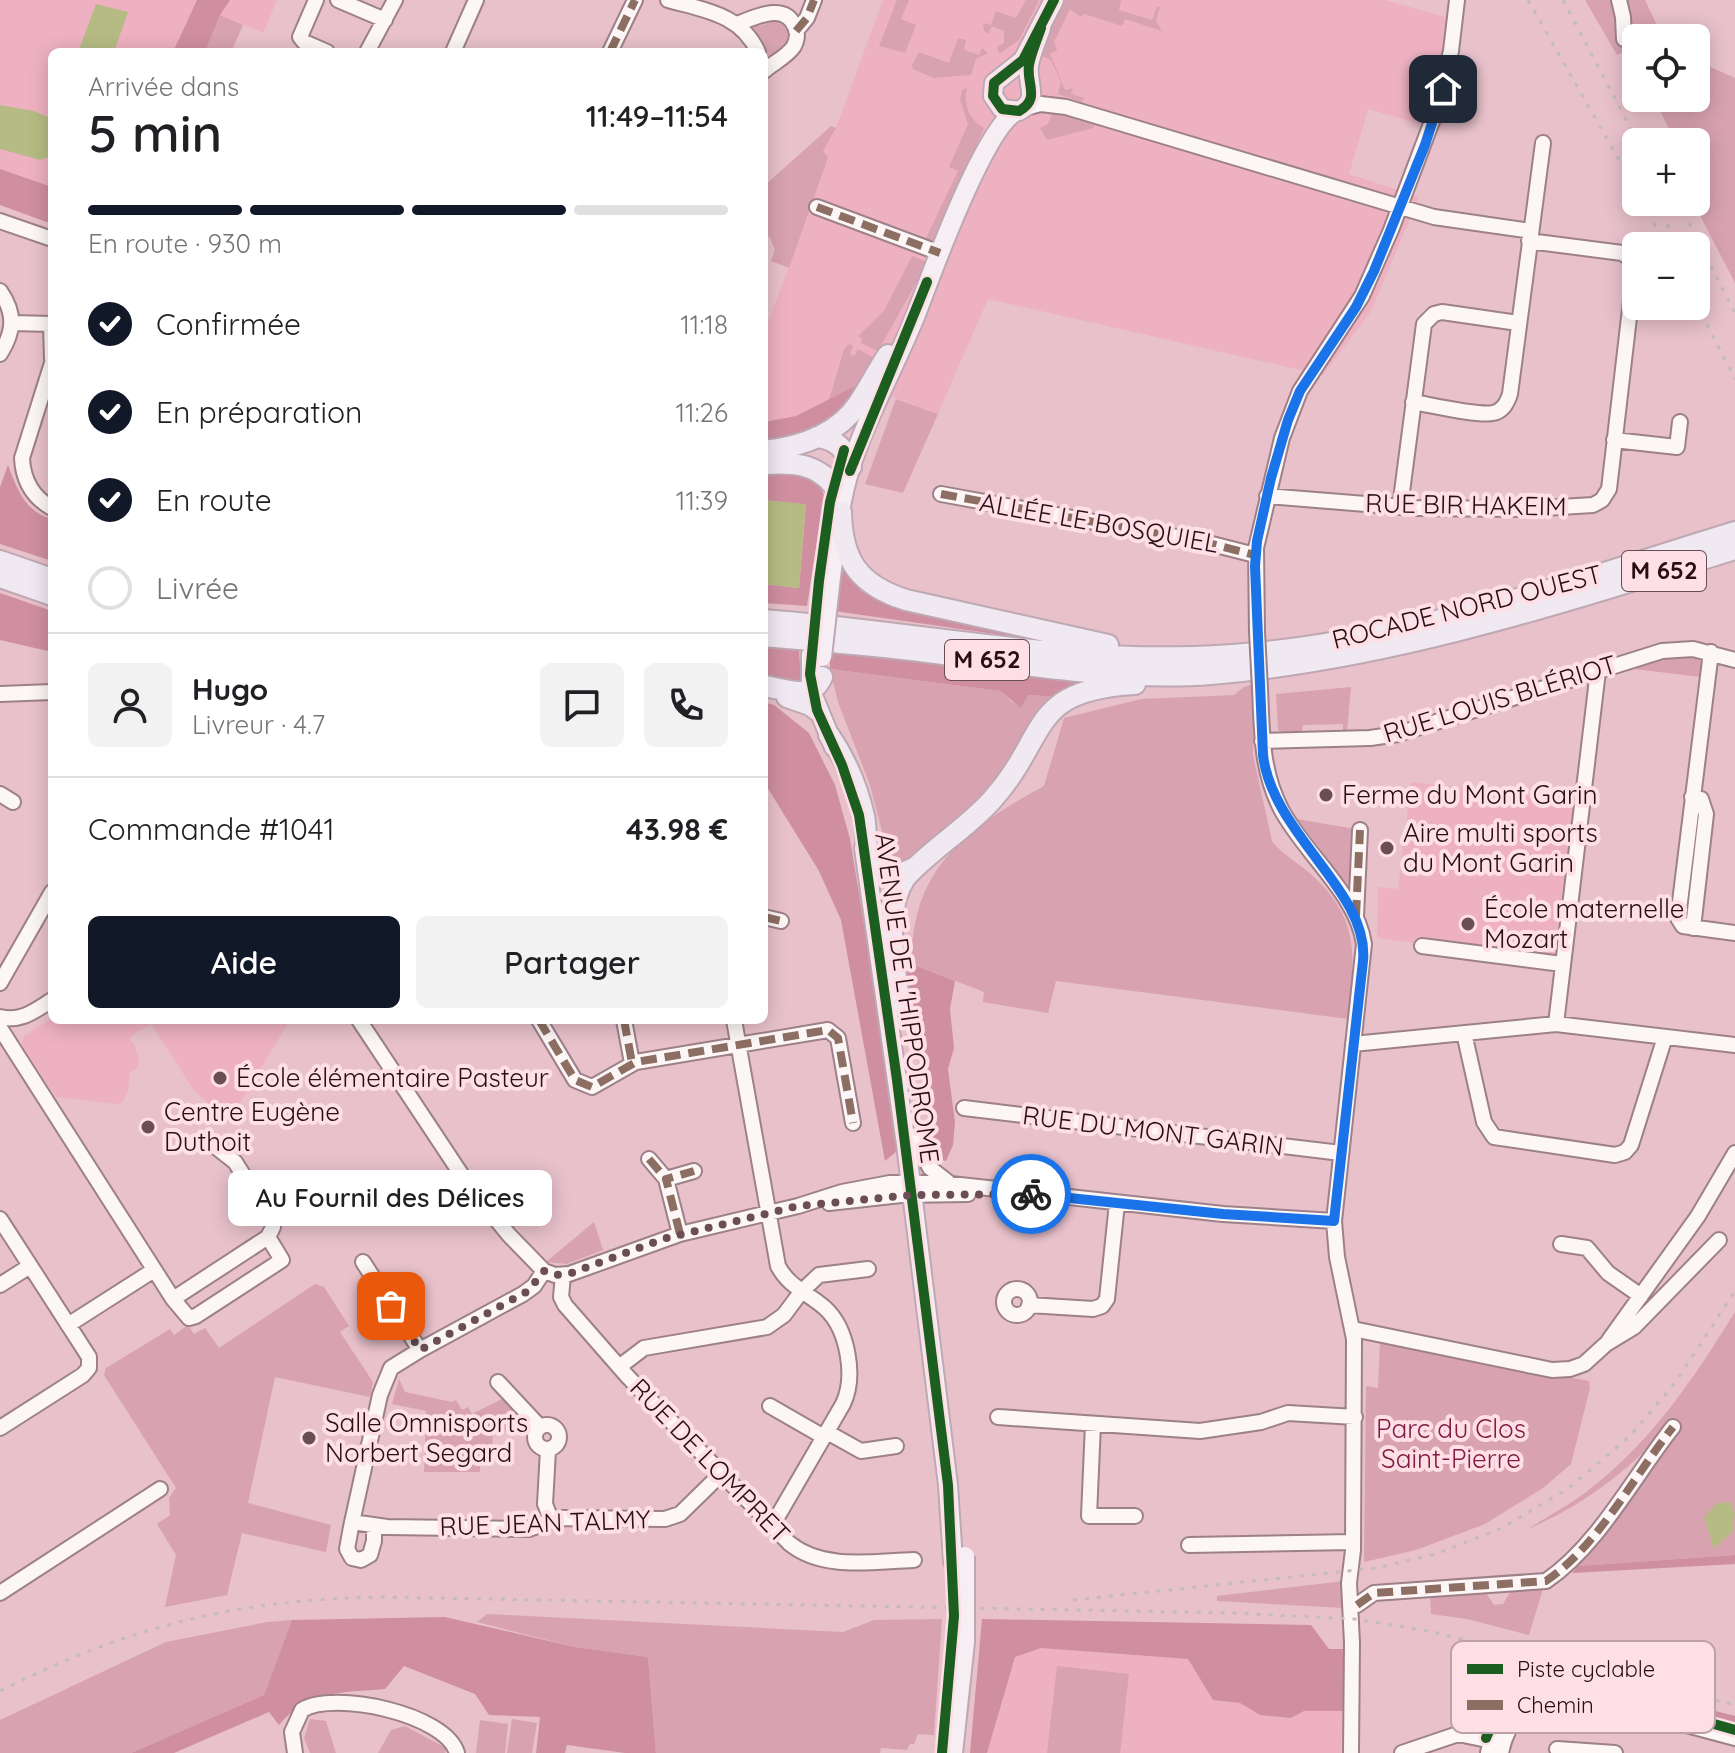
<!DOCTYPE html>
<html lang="fr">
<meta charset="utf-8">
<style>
:root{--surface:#fff;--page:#f2f2f2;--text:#202124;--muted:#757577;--line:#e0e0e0;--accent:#111827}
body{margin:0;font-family:Quicksand,sans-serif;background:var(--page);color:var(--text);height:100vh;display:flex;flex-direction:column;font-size:30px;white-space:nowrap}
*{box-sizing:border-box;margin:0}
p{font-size:26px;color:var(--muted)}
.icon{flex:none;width:44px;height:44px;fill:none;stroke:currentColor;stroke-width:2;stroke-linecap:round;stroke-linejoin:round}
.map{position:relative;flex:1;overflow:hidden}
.sheet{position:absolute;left:48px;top:48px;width:720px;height:976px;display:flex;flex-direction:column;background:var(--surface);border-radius:12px;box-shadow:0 4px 20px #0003}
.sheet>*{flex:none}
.buttons{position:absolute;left:1622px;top:24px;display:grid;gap:16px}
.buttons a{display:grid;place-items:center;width:88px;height:88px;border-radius:12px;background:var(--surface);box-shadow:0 4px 20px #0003;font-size:40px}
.pin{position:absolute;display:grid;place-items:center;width:68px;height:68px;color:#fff;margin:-34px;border-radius:16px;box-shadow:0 4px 12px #0006}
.courier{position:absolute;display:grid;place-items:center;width:80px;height:80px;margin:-40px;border:6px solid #1a73e8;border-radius:50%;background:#fff;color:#222;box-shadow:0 2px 10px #0007}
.bubble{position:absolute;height:56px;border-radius:12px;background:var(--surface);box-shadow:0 4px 20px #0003;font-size:26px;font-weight:600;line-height:56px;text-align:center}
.headline em{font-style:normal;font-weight:600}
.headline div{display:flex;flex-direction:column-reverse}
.headline{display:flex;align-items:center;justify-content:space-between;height:136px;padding:0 40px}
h1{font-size:52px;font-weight:600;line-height:60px}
.bar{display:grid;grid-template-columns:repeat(4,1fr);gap:12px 8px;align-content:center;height:96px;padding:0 40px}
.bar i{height:10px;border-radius:6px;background:var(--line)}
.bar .active{background:var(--accent)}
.bar p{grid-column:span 4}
.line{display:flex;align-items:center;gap:20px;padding:0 40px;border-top:2px solid var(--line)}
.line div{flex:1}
.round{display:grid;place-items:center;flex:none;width:84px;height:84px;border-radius:12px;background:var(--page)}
ol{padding:0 40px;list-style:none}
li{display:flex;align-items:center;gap:24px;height:88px}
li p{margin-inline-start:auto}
li .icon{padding:8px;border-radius:50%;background:var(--accent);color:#fff;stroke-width:4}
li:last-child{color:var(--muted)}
li i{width:44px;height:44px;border:4px solid var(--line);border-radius:50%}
.action{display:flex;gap:16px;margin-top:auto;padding:16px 40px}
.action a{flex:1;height:92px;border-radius:12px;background:var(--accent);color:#fff;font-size:32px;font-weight:600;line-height:92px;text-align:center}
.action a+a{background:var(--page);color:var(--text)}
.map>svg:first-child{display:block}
.built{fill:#eeb1c1}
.green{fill:#d8a2b0}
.forest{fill:#cf8fa1}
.water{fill:#b6bb84}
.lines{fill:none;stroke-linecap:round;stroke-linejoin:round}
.minor-casing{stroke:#9d8088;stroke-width:18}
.major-casing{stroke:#bea8b3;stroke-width:22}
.highway-casing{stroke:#bea8b3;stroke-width:24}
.minor{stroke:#fcf6f7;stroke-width:14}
.major{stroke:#f6eef3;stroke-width:18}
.highway{stroke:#f1e9f1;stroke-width:20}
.rail{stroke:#c5bbbd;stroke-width:3;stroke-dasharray:4 8;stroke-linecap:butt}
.minor-bridge-casing{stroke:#9d8088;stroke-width:18;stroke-linecap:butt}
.major-bridge-casing{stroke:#bea8b3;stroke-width:22;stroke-linecap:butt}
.minor-bridge{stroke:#fcf6f7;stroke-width:14}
.major-bridge{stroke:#f6eef3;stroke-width:18}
.quiet{stroke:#8d6e63;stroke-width:8;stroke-dasharray:16 8;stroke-linecap:butt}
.cycleway-casing{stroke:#fedfe6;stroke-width:15}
.cycleway{stroke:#1b5e20;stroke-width:10}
.done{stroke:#6b4d55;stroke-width:8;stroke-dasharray:0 14.4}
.route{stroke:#1a73e8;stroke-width:10}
.poi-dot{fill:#6b4d55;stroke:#fedfe6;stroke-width:3}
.labels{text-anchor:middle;stroke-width:8;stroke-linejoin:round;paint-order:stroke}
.shield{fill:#fedfe6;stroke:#684d54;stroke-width:2}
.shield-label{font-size:24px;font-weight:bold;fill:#280e16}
.street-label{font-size:26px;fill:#280e16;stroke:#fedfe6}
.poi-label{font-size:26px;fill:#280e16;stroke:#fedfe6;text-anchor:start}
.park-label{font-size:26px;fill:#811a44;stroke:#fedfe6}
.key{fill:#fedfe6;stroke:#bea0a8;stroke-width:2}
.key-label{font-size:22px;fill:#280e16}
</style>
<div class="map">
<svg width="1735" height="1753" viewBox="0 0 1735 1753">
<rect width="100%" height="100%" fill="#e8c1cb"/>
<path class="built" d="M0,0H277L263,33L195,5L173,52H52V187L0,169Z
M883,0H1385L1463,22L1453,93L1441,130L1368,109L1349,174L1419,197L1371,311L1323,375L988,299L938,414L859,384L796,416L764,422V334L828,159L822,151L836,128Z
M1411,782L1574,801L1554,961L1377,938L1378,887L1398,889Z
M52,1018V1020H168L172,1024L178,1020H290L228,1123L193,1089L151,1024L135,1033L129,1040L134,1044L139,1058L137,1069L130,1073L128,1090L123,1102L117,1104L56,1097L21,1044L24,1036Z
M1041,1648L1188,1659L1213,1700L1240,1703L1261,1715L1291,1718L1304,1711H1343L1341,1753H987L1015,1657Z"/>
<path class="green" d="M897,0H909L901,19L916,25L905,53L879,46Z
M1026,0H1039L1019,40L999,54L997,47L1004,43V31L992,26L988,34L984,31L983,23L991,25L996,11L1016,18Z
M1063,0H1121L1119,10L1152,20L1157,6L1160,7L1156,21L1162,31L1125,19L1122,26L1084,14L1081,17L1070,9L1054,42L1057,50L1050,54L1065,90L1073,88L1071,94L1084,98L1082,102L1058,94L1061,82L1051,60L1037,54Z
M1585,0H1645L1663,38H1636V61L1630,49L1617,55Z
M220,15L243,25L231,52H205Z
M773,21C785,23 789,30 787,41L775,52V57L766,62L764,52L747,26L749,24L760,26Z
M958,38L966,40L964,50L979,55L982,48L988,53L976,59L971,75L934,78L913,69L912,65L919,52L949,63Z
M1706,65L1735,78V283L1693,202H1696V142H1675L1654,98H1696V68Z
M967,88C963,105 969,119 984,128L935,241L925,240L958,171L949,167L968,124L960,100L962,90Z
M1053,111L1093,122L1095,125L1093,128L1047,140L1040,128L1048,124Z
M831,126L836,128L823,151L828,158L789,268L771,261L775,250L770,238L764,233V186Z
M912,256L925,261L926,265L878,351L861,343L862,339L858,336L884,311Z
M849,344L853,346L850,354L854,356L858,349L874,358L859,384L829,400L844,349Z
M896,399L938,414L903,493L865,484Z
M1690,655L1701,661V677L1626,668L1664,657Z
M830,669L1000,691L1013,703L1028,695L1059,697L983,801L902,869L891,866L870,785L838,702Z
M1254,684L1253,755L1272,841C1278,851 1304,867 1314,877C1362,922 1354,960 1348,1019L1056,981L1048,1013L983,1002L984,992L909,963C913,937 915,909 928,885C951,839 1000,810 1044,786L1064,718L1141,699L1234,695L1244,687Z
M1351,687L1347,732H1343V724L1303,725L1302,732H1283L1278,730L1276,694Z
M1297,819L1355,829L1354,893Z
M594,1222L603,1250L567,1264L546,1262Z
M315,1284L324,1287L349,1326L340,1332L373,1382L370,1397L275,1377L248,1503L331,1525L326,1552L242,1533L227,1595L165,1607L176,1555L157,1524L170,1515L169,1498L176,1488L104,1375L106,1368L170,1329L174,1335L188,1325L194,1334L205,1328L219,1348Z
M1735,1312V1555L1578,1566L1630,1501L1658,1456L1643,1453C1604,1488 1576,1508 1528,1529C1548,1516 1571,1504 1590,1489C1654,1439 1693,1379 1735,1312Z
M1380,1342L1589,1381L1590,1388L1571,1464L1543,1488L1485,1524L1416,1550L1364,1562L1366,1386L1378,1388Z
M399,1379L405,1392L452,1402L456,1400L462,1410L468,1407L472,1414L508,1396L530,1424L527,1432L493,1431L492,1450H480V1472H424L426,1411L392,1404Z
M1344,1581L1343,1608L1217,1601V1596Z
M1512,1589H1543L1529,1635L1467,1619L1431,1614L1430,1594L1486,1593L1494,1605L1503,1604Z
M487,1614L843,1632L874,1620L942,1619L934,1735L918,1734L914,1744H910L907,1750L881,1748L880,1753H656L648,1657L575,1647L477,1622Z
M292,1620L264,1695L131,1753H0V1720L166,1642L267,1622Z
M1057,1666L1129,1674L1120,1753H1047Z
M310,1719L326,1721L336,1753H310L304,1738Z
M512,1719L537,1723L532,1753H507Z
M480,1720L508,1724L505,1753H476Z
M405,1726L446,1748L445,1753H378L391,1730Z"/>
<path class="forest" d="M197,0H230L220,15L205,52H173Z
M0,169L52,187V224L0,205Z
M859,384L851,403L815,432L764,444V422L796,416Z
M8,465C17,489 25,512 52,519V561L0,544V487Z
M764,472L799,474L817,481L824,495L807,606L764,603V584L799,588L806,505L764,500Z
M846,568L861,591L879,601L1087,647L834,611L837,580Z
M0,593L52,611V652L0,640Z
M764,645L799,648L801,687L764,678Z
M830,653L1108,681L1059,697L1028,695L1021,708L1000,691L830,669Z
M764,702L774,705L809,733L835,785L850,839L864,924L897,1151L885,1161L841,920L819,871L764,782Z
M909,963L955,981L950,1009L954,1048L948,1069L955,1122L953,1145L946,1161L930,1157L929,1142L935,1129L925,1113L924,1092L927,1088L921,1068L919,1040L906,985Z
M1735,1555V1564L1572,1573L1578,1566Z
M445,1617L575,1647L648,1657L656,1753H625L567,1745L565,1753H536L540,1717L489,1715L475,1694L404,1666L385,1689C343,1693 309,1689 279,1725L269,1712L174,1753H131L264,1695L292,1620Z
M982,1619L1311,1625L1329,1649H1345L1343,1711H1304L1291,1718L1260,1715L1240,1703L1213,1700L1188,1659L1041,1648L1015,1657L987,1753H970Z
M1546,1668L1735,1716V1727L1571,1681L1541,1679Z"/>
<path class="water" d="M96,4L128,12L114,52H78Z
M0,105L34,111L52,119V156L40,160L0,149Z
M764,500L806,504L799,588L764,584Z
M1730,1502L1735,1513L1733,1531L1714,1549L1704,1517L1717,1503Z"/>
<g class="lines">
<defs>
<path id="minor" d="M316,0L300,37L304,42L327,52
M338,0L385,20
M668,0C704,10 741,14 758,52
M1619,0L1623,17L1624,39
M737,24C754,18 785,1 795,27C798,33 797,40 794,46C788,56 773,63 764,71
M796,31L807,18L814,0
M367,52L395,0
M453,52L476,0
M610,52L635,0
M1025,108L1041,104L1066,107L1434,217L1531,231
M817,207L940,253
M0,221L52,239
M0,291C16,314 14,332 0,354
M12,323L52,324
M51,324L52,359
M52,363L22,458C23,480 32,497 52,508
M1413,402C1431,405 1478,416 1493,413C1503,411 1507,403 1510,394L1543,143
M1614,440L1677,447L1680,422
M941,494L1204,542L1255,555
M1267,496L1415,508L1528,509L1593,505L1602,500L1609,489L1635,266L1630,258L1622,253L1529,241
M1400,507L1424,324L1434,314L1442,312L1518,323
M1257,632L1256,548L1282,438L1300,391L1362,296L1391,230L1437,108L1451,51L1457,0
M1711,652L1678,918L1683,926L1735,933
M1260,689C1262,731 1261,770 1281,809C1304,853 1357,894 1364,944L1334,1221L1337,1257L1354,1339L1353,1550L1349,1583L1352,1643L1351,1753
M0,694L52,692
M1262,741L1370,738L1398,734L1662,651L1693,649L1735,660
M0,794L13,802
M1692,797L1701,799L1706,814L1693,928
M1356,916L1360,830
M764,917L781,921
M1422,946L1562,964
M0,983L52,892
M0,1017C22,1022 34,1011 52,1000
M359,1020L469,1186L509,1235L544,1271L555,1275L569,1274L680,1234L798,1206L842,1192L890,1183H942L1223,1214L1334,1221
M539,1020L575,1080L592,1087L636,1062L828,1030L838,1038L853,1123
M624,1020L632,1063
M734,1020L778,1266C789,1287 808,1293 825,1308C848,1329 856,1377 843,1404L772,1526
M1556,1024L1598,671
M0,1028L173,1299
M1464,1033L1484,1122L1494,1137L1615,1155L1625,1152L1631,1145L1665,1037
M1353,1044L1556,1024L1735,1045
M964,1108L1341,1153
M916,1141L930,1168L948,1182
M216,1147L235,1162L270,1217L273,1227L268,1237L173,1299L189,1318L196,1316L282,1260L268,1237
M649,1159L666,1179
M829,1203L901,1195L968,1194
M0,1219L89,1357V1368L83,1375L0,1428
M680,1234L666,1179L694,1171
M1561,1244L1587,1248L1608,1273L1641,1296
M363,1262L420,1350
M563,1275L561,1297L565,1305L628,1377L789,1543C823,1571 873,1561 914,1560
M0,1285L30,1266
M1004 1302a13 13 0 1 1 26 0a13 13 0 1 1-26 0Z
M1029,1305L1093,1309L1102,1306L1107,1299L1117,1203
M68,1325L154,1270
M1353,1329L1552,1370L1570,1369L1584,1364L1606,1344L1634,1327L1719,1240
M1609,1340L1698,1216L1735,1153
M619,1367L644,1348L767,1327L784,1315L801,1292L819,1275L868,1269
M498,1382L540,1427
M770,1406L824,1437
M998,1417L1200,1431L1261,1422L1288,1413L1355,1417
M1093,1424L1089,1516H1135
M535 1437a12 12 0 1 1 24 0a12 12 0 1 1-24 0Z
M827,1432L861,1451L896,1446
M548,1450L545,1504L551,1519
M352,1522L387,1527L529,1529L560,1518L665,1519L680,1514L721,1474
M374,1526V1541L370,1555L361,1560L352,1558L347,1549L351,1527L380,1395L391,1368L420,1350L523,1294L534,1286L544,1271
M1189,1545L1353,1542
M0,1593L160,1489
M1357,1605L1374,1593L1546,1581C1598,1546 1634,1476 1673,1427
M1557,1749L1615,1753
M295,1753L292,1732L302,1710C333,1690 446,1714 457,1753
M1402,1753L1458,1734L1497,1742
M1488,1753C1495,1712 1524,1686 1567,1693L1735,1738
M1501,1753C1506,1727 1520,1707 1547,1699"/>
<path id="major" d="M1041,28C1037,40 1031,53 1029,65C1026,84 1041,99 1019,111L1002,109L993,96L994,83L1023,60L1054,0
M831,577C836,542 839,504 850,469C867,415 896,365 917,312C932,272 983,132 1015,112
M811,655V691L834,747
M864,848L906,1144L948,1485L953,1561
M953,1753L965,1642"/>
<path id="highway" d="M817,437C836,439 846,449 851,467
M764,451C799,447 837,435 858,404C869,388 877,371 888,355
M764,464C791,462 816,463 834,486
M841,512C842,561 859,585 906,600L1108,645
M0,561L52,579
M0,577L52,595
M764,620C907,631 1049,661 1193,657C1379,652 1559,586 1735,532
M764,636C818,641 873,645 927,652C1017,664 1121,681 1211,674C1392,659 1563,602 1735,549
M764,686C786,689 811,702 822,677
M787,697L810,705L817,710
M829,735C846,760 857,786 864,816C867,831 864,853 874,865C885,877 902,875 914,868
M899,1005C896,966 882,913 905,878C931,849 966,829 992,800C1050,735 1027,690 1135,684"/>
</defs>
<use href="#minor" class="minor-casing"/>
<use href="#major" class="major-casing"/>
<use href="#highway" class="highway-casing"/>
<use href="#minor" class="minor"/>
<use href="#major" class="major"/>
<use href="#highway" class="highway"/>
<path class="rail" d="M1528,0L1636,190
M1563,0L1638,142
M1642,202L1666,246
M1658,202L1672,235
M1678,202L1735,313
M1696,303L1735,379
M1073,1600L1376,1568L1436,1554L1502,1528L1569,1488L1630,1436L1675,1383L1735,1291
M0,1691C129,1626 238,1599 383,1597L1232,1613L1354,1619L1429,1631L1735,1705"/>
<defs>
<path id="minor-bridge" d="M1257,632L1260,689"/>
<path id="major-bridge" d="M822,657L831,577
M965,1642V1556"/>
</defs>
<use href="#minor-bridge" class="minor-bridge-casing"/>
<use href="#major-bridge" class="major-bridge-casing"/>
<use href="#minor-bridge" class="minor-bridge"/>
<use href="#major-bridge" class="major-bridge"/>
<path class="quiet" d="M796,31L807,18L814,0
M610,52L635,0
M817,207L940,253
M941,494L1204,542L1255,555
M1356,916L1360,830
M764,917L781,921
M539,1020L575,1080L592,1087L636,1062L828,1030L838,1038L853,1123
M624,1020L632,1063
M649,1159L666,1179
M680,1234L666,1179L694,1171
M1357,1605L1374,1593L1546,1581C1598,1546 1634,1476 1673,1427"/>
<defs>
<path id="cycleway" d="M1041,28C1037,40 1031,53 1029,65C1026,84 1041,99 1019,111L1002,109L993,96L994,83L1023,60L1054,0
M844,450L830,502L819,581L810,674L817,710L842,765L859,815L897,1080L948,1485L954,1616L942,1753
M850,471L927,282
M1486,1738C1502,1699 1534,1675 1577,1685L1735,1730"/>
</defs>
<use href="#cycleway" class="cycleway-casing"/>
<use href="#cycleway" class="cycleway"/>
</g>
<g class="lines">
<path class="done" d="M391,1306L420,1350L528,1291L544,1271L555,1275L569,1274L663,1239L798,1206L912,1195L1031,1194"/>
<path class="route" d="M1031,1194L1223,1214L1334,1221L1363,961C1370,892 1272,834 1263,755L1255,566L1257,541L1271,478L1288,420L1300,391L1356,307L1374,271L1425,145L1443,89"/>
</g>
<g class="poi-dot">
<circle cx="1326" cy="795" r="8"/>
<circle cx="1387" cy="848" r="8"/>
<circle cx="1468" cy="924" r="8"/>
<circle cx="220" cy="1078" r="8"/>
<circle cx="148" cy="1127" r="8"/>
<circle cx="309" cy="1438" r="8"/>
</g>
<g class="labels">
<g class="shield">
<rect x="1622" y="551" width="84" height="40" rx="6"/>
<rect x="945" y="640" width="84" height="40" rx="6"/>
</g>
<g class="shield-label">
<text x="1664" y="579">M 652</text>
<text x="987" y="668">M 652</text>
</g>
<g class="street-label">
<text transform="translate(1466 505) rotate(1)" y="9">RUE BIR HAKEIM</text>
<text transform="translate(1099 523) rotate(10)" y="9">ALLÉE LE BOSQUIEL</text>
<text transform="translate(1467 607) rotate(-14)" y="9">ROCADE NORD OUEST</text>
<text transform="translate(1500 699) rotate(-17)" y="9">RUE LOUIS BLÉRIOT</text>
<text transform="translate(907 998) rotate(82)" y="9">AVENUE DE L'HIPPODROME</text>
<text transform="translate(1153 1131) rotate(7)" y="9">RUE DU MONT GARIN</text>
<text transform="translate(710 1461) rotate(46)" y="9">RUE DE LOMPRET</text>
<text transform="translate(545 1523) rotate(-2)" y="9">RUE JEAN TALMY</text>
</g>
<g class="poi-label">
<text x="1342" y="804">Ferme du Mont Garin</text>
<text x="1403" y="842">Aire multi sports<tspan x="1403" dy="30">du Mont Garin</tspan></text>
<text x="1484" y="918">École maternelle<tspan x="1484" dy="30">Mozart</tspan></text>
<text x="236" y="1087">École élémentaire Pasteur</text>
<text x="164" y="1121">Centre Eugène<tspan x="164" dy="30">Duthoit</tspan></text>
<text x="325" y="1432">Salle Omnisports<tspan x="325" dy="30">Norbert Segard</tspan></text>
</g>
<g class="park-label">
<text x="1451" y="1438">Parc du Clos<tspan x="1451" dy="30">Saint-Pierre</tspan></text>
</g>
</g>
<rect x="1451" y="1641" width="264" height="92" rx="12" class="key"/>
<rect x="1467" y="1664" width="36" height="10" fill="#1b5e20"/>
<rect x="1467" y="1700" width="36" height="10" fill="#8d6e63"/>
<g class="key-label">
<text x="1517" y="1677">Piste cyclable</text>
<text x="1517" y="1713">Chemin</text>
</g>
</svg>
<div class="buttons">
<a><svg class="icon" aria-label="locate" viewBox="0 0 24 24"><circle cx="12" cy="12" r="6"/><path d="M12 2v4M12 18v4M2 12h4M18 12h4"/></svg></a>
<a>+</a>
<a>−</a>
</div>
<div class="pin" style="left:391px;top:1306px;background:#ea580c"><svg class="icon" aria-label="bag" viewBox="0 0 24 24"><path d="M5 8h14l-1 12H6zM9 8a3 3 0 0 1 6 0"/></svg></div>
<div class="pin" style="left:1443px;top:89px;background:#1f2937"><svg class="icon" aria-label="home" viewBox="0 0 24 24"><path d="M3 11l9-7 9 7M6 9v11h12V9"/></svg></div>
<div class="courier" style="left:1031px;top:1194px"><svg class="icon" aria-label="bike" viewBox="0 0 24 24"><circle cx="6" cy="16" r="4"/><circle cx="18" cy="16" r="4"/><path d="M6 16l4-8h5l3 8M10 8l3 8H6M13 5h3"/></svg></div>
<div class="bubble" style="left:228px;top:1170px;width:324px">Au Fournil des Délices</div>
<section class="sheet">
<div class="headline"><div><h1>5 min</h1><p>Arrivée dans</p></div><em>11:49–11:54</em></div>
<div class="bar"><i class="active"></i><i class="active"></i><i class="active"></i><i></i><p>En route · 930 m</p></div>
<ol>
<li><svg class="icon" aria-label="check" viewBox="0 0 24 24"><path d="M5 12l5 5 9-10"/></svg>Confirmée<p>11:18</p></li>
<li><svg class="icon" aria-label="check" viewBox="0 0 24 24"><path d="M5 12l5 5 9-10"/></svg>En préparation<p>11:26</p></li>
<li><svg class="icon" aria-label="check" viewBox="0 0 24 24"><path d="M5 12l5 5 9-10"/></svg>En route<p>11:39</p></li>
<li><i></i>Livrée</li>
</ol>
<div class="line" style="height:144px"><a class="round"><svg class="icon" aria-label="person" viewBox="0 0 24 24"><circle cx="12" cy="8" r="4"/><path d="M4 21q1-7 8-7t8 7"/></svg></a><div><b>Hugo</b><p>Livreur · 4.7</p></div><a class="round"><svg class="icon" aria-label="chat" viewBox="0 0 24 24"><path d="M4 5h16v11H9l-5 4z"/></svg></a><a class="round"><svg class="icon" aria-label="phone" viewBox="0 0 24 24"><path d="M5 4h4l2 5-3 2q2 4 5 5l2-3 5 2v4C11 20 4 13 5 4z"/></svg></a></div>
<div class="line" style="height:104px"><div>Commande #1041</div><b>43.98 €</b></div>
<div class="action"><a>Aide</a><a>Partager</a></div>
</section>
</div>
